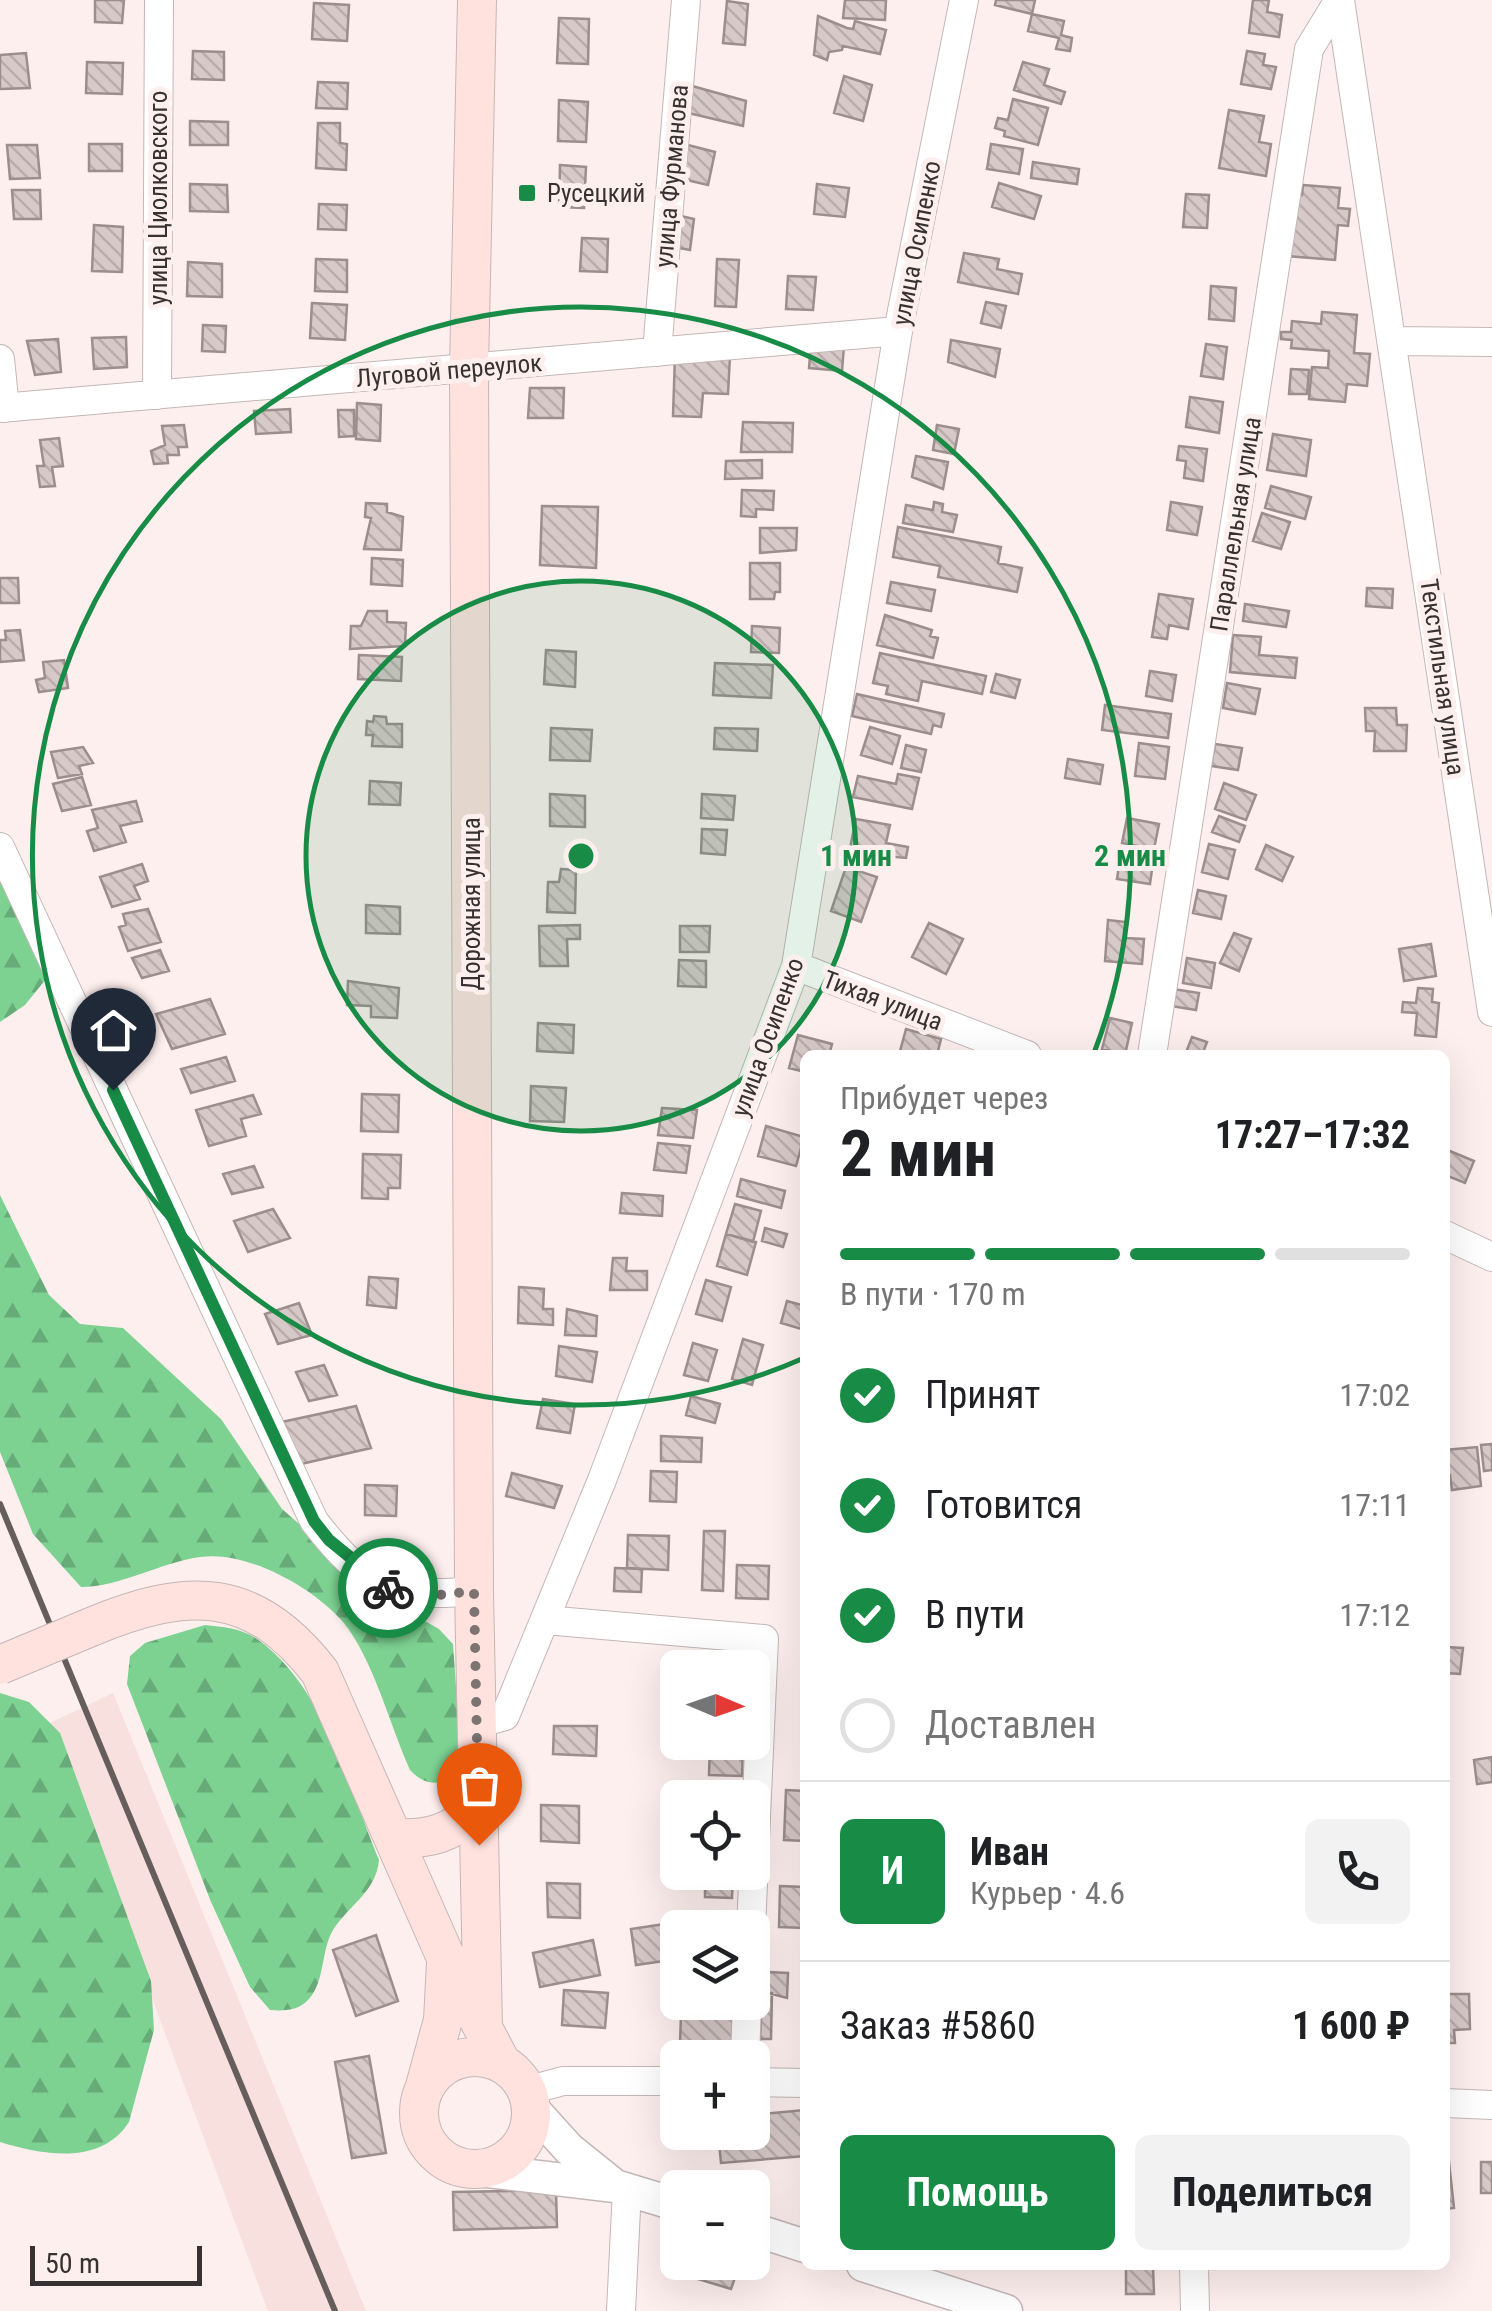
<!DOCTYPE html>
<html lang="ru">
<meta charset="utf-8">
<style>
:root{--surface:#fff;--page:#f2f2f2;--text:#202124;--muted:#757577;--line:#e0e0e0;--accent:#188c46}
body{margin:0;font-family:"Roboto Condensed",sans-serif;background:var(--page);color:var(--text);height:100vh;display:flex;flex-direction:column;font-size:38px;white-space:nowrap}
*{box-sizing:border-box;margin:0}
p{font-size:32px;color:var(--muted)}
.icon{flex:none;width:55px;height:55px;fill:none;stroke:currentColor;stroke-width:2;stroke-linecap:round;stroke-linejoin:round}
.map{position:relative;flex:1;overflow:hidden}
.sheet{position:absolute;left:800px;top:1050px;width:650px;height:1220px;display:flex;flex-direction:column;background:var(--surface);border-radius:15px;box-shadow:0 10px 40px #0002}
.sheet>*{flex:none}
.needle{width:65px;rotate:92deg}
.fabs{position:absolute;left:660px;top:1650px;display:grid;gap:20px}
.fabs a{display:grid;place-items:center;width:110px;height:110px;border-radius:15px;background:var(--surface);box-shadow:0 10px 40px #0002;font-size:50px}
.scale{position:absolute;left:30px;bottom:25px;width:172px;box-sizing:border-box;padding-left:10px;border:5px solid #373231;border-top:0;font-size:28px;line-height:35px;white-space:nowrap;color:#373231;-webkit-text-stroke:8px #fdefee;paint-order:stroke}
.pin{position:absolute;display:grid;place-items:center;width:85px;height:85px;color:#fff;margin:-102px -42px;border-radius:50% 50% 50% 0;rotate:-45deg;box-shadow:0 0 10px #0007}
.pin .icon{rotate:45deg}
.courier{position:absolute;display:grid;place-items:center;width:100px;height:100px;margin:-50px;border:8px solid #188c46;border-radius:50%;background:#fff;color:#222;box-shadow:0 2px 12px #0007}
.head em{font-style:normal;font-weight:700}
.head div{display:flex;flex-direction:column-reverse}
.head{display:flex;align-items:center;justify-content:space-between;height:170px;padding:0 40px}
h1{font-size:65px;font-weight:700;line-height:75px}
.bar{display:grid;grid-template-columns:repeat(4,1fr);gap:15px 10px;align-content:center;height:120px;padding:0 40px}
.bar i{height:12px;border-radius:8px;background:var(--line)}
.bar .active{background:var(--accent)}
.bar p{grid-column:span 4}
.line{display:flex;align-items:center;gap:25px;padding:0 40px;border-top:2px solid var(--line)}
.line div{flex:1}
.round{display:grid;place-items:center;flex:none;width:105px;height:105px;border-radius:15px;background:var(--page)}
ol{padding:0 40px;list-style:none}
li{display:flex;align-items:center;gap:30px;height:110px}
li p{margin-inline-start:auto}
li .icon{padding:10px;border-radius:50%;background:var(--accent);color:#fff;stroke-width:4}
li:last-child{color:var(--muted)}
li i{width:55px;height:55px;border:5px solid var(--line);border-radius:50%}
.primary-button{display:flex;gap:20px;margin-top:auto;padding:20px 40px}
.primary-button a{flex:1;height:115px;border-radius:15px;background:var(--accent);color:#fff;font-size:40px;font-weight:700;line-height:115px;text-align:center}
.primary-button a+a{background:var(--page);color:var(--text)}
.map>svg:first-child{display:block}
.built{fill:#f7e0de}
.forest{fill:url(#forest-firs)}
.building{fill:url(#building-back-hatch);stroke:#9b8e8d;stroke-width:2.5}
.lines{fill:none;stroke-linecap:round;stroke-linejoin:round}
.minor-casing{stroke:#c4b7b6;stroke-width:30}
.tertiary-casing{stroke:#c4b7b6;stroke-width:35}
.secondary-casing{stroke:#c4b7b6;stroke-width:40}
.minor{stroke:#fff;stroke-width:28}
.tertiary{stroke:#fff;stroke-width:32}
.secondary{stroke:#ffe1de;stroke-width:38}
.rail{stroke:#655e5d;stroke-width:6}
.secondary-bridge-casing{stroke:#c4b7b6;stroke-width:40;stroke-linecap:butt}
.secondary-bridge{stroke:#ffe1de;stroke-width:38}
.done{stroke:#7c7473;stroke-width:10;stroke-dasharray:0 18}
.route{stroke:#188c46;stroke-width:12}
.ring{fill:none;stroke:#188c46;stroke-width:5}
.poi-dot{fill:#188c46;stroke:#fdefee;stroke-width:4}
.labels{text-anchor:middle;stroke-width:10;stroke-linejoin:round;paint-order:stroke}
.street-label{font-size:25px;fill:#373231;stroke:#fdefee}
.poi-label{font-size:25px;fill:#373231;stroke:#fdefee;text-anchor:start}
.centre{fill:#188c46;stroke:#fdefee;stroke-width:5}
.ring-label{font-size:30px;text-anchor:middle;font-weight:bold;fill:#188c46;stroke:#fdefee;stroke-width:10;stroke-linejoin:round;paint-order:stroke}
</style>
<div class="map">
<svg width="1492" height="2311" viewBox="0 0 1492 2311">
<defs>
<pattern id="forest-firs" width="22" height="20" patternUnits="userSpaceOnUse" patternTransform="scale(2.5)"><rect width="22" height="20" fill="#7dd292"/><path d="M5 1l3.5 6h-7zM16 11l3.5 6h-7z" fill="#67ab78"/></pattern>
<pattern id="building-back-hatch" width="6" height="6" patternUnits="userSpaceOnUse" patternTransform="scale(2.5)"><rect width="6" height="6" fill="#d7c9c8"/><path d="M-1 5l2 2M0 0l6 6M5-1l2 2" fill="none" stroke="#b9adac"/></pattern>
</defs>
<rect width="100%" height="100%" fill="#fdefee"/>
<path class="built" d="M113,1693L366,2311H268L50,1723Z"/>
<path class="forest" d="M0,861L46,979L25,1005L0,1022Z
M0,1195L49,1295L80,1324L123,1328L221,1419L282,1509L381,1596L439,1629L453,1644L461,1757L450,1781C433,1785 422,1783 410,1770C390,1726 373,1658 343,1622C313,1587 246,1550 200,1557C159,1563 120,1587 81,1587L33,1534L0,1452Z
M205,1625C223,1627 241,1628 257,1639C324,1686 349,1788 379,1860C376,1892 350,1904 333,1930C320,1952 326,1984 306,2002C296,2011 282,2011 270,2010L250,1987L211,1902L127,1684L130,1656L145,1643Z
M0,1693L29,1702L60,1733L151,1981L154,2030L129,2122C101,2166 42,2155 0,2142Z"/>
<path class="building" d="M95,0H124L122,23L95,22Z
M845,0H886L885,20L843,18Z
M996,0H1035L1032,14L1064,21L1061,35L1072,38L1070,51L1056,49L1059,38L1028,31L1032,14L995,5Z
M1253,0H1269L1267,12L1282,15L1279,37L1249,33Z
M727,1L748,4L745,45L723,43Z
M314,3L349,5L347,41L312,39Z
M818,16L847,28L853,29L855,21L886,30L880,54L843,46L842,50L829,52L827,60L814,55Z
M559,18L589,19L588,64L557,63Z
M193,51L224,52V80L192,79Z
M1247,51L1265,54L1263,65L1276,67L1271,89L1241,84Z
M26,53L30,88L0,89V55Z
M87,62L123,63L122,94L86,93Z
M1023,62L1049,69L1044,85L1065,92L1061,104L1014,90Z
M844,76L872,85L863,121L834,113Z
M318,82L348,83L347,109L316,108Z
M685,84L746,101L743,126L680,111Z
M1013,99L1048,108L1038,145L1004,136L1005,131L995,128L998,118L1008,120Z
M559,100L588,102L586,142L558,141Z
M1229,110L1264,116L1259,142L1271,144L1266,176L1219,168Z
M190,121L228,122V145H190Z
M318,123H340V143L347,144L346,170L316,168Z
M89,144H122V171H89Z
M684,144L715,152L708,185L678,178Z
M991,144L1023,149L1019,174L987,169Z
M7,145H37L40,178L10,179Z
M1033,162L1079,169L1077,184L1031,178Z
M560,165L586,167L584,208L559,207Z
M999,183L1041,196L1034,219L992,207Z
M190,184L227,185L228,212L190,211Z
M817,184L849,188L845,217L814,214Z
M1303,185L1340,188L1338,208L1350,209L1348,226L1338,225L1335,260L1287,256L1293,194L1302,195Z
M12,190H40L41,219H14Z
M1186,194L1209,195L1207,228L1183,227Z
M319,204L347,205L346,230L318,229Z
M672,214L694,219L690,250L668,246Z
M94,225L123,227L122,272L92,271Z
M582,238L608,239L607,272L580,271Z
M964,253L999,259L997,269L1022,274L1018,294L958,282Z
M316,259L347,260V292L315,291Z
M717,259L739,260L736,307L715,306Z
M188,262L222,264V297L187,296Z
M788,276L816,277L813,310L786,309Z
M1211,286L1236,288L1234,321L1209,319Z
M986,302L1006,306L1001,328L981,323Z
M312,303L347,305L345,340L310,338Z
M1322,312L1357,315L1354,353L1370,354L1367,386L1347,384L1345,402L1309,399L1312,367L1328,368L1329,351L1291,348L1292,340L1281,339V332H1291L1292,321L1321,324Z
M203,325L226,326L225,352L202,351Z
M126,337L127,367L94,369L92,338Z
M58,339L61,372L35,375L27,341Z
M951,340L1000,349L995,377L948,362Z
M811,343L844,346L842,371L809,368Z
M1206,344L1227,347L1223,379L1201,376Z
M675,355L730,356L728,394L703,393L701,417L673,416Z
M1291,369L1309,370L1307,394H1289Z
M530,388H564L563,418H528Z
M1190,397L1223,402L1219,433L1186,427Z
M357,403L381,405L380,441L356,439Z
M290,409L291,432L256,434L254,411Z
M338,410H354V436L339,437Z
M743,422L793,423L792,452H741Z
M184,425L187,447H178L179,455H167L168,463L154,464L151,451L165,445L162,426Z
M937,425L959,429L954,454L933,450Z
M1273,434L1311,440L1306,476L1267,470Z
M59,438L63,466L52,467L55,486L40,487L37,466H44L40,440Z
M1179,446L1207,449L1203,481L1184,478L1186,461L1177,460Z
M916,456L948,462L943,489L912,477Z
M762,460V478L725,479L726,461Z
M1271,486L1311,497L1305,519L1265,508Z
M742,490L774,491L773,510L756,509V517L741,516Z
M934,502L943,504L942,512L957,515L953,532L903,523L906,505L933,510Z
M1171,502L1202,507L1197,535L1167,530Z
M366,503L387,504V512L403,517L401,550L364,549L371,518L365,517Z
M542,506L598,507L596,568L540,565Z
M1262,513L1290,522L1281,549L1253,541Z
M898,527L1001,547L998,563L1022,568L1017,592L938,577L940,566L893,557Z
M760,528H797L796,550L760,553Z
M372,558L403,560L402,586L371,584Z
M750,563H780V592H775L774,599H750Z
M0,578H18L19,603H0Z
M891,582L935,590L931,611L887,603Z
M1367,588L1393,589L1392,608L1366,606Z
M1159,594L1193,599L1188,629L1169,625L1167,639L1152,637Z
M1245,604L1289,611L1286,627L1243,621Z
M368,611H387V622L406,623L405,646L350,649L351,626H361Z
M885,615L932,630L930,636L938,638L933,658L877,645Z
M752,626L780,628L779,653L751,652Z
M20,630L24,660L0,662V640H6L5,631Z
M1233,635L1261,637L1259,655L1297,658L1295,678L1230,672Z
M546,650L576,652L575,687L544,684Z
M880,653L986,676L982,694L922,681L918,701L886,694L888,686L873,683Z
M359,655L402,657L401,681L358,679Z
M64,660L68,688L39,692L36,680L45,678L43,662Z
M715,663L773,665L771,698L713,695Z
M1150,671L1176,675L1172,701L1146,696Z
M996,674L1020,680L1015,698L991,692Z
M1227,683L1260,689L1255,714L1223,708Z
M857,694L944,714L941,727L933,725L931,734L852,716Z
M1105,705L1171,714L1168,738L1102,730Z
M1365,708H1396L1397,725H1407L1406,751H1374L1375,731H1366Z
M374,716L386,717L387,724H402V747L372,746L373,735H366L367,721L373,722Z
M870,727L900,736L892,764L861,755Z
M551,728L592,730L590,761L550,760Z
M715,728L758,729L757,751L714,749Z
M1139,743L1169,747L1165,779L1135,776Z
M1215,744L1242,748L1238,770L1211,766Z
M906,745L926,750L921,772L901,768Z
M83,747L93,763L79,766L82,774L58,778L51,752Z
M1068,759L1103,765L1100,784L1065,778Z
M898,774L919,778L912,809L853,797L858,776L896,784Z
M82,777L91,805L62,811L53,784Z
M370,781L401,783L400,805L369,804Z
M1224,783L1256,795L1246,820L1215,809Z
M550,794L585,796V827L550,826Z
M702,794L735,796L733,820L701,818Z
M136,801L142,821L120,826L126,842L94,851L87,831L98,828L92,810Z
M1219,816L1245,826L1239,842L1212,832Z
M1127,818L1159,824L1154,849L1122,843Z
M856,819L890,825L886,843L908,847L906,858L849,853Z
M702,829L727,830L725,855L701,853Z
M1209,844L1235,850L1228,879L1202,872Z
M1266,845L1293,857L1282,881L1256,869Z
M1121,851L1154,855L1150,884L1117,879Z
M142,864L148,881L134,886L140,899L112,907L100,877Z
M846,867L877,877L861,922L831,911Z
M561,869L576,870L575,913L547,912L548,882H559Z
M1198,890L1226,896L1221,919L1193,913Z
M366,905L400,907V934L366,933Z
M148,909L161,942L128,951L119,927L126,925L123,914Z
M1108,920L1126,922L1125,938L1144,939L1142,964L1105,961Z
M929,923L963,939L946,974L912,957Z
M580,925V939H567L568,966H540L539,926Z
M680,926H710L709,952H680Z
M1234,933L1251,939L1239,971L1220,963Z
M1431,944L1436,976L1404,981L1399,949Z
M160,950L169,971L142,978L132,958Z
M1187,958L1215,963L1211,988L1183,983Z
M679,960L706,961V987L678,986Z
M348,981L399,988L397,1018L371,1017V1006L347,1005Z
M1418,988L1433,989L1432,1002L1439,1003L1436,1037L1415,1035L1417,1013L1402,1012L1403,1002L1416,1003Z
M1173,989L1199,993L1196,1010L1171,1006Z
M210,999L225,1034L172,1049L156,1014Z
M1110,1018L1132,1023L1125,1055L1102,1049Z
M538,1023L574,1025L573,1053L537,1051Z
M906,1029L941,1039L937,1055H899Z
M798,1035L832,1044L829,1055H805V1072L789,1068Z
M1192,1037L1207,1042L1202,1055H1185Z
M226,1057L235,1081L191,1093L181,1069Z
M531,1086L566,1088L564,1122L530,1121Z
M362,1094L399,1095L398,1132L361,1131Z
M253,1095L261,1114L241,1119L246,1136L209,1146L196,1110Z
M662,1108L697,1110L693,1138L658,1135Z
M766,1126L804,1137L796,1166L758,1156Z
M658,1143L690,1146L686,1173L654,1170Z
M1445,1149L1474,1161L1465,1183L1445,1175Z
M363,1154L401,1155L400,1188H388V1199L362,1198Z
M254,1166L263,1187L232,1194L223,1174Z
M741,1179L785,1191L781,1208L737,1196Z
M622,1193L663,1196L662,1216L620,1213Z
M735,1204L761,1211L753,1242L726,1234Z
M273,1209L290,1238L248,1252L234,1221Z
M765,1228L787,1234L783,1247L762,1241Z
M726,1234L756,1242L747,1275L717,1266Z
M613,1258H627L626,1271H647V1290H610Z
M369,1277L398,1279L396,1308L367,1305Z
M706,1280L731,1287L722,1321L696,1314Z
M519,1287L544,1289L543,1309H553V1325L518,1323Z
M787,1301L805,1306V1330L781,1323Z
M299,1303L312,1335L278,1344L265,1314Z
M567,1309L597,1316L596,1336L565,1335Z
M743,1339L763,1345L752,1385L732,1379Z
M693,1343L717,1350L708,1381L684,1375Z
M559,1346L597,1352L592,1382L556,1376Z
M324,1365L337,1395L309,1401L296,1372Z
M691,1396L720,1404L715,1423L686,1415Z
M543,1399L575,1404L570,1433L537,1428Z
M356,1406L371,1448L301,1464L282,1422Z
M661,1436L702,1438L701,1462L661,1461Z
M1492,1444V1470L1484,1471L1481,1445Z
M1477,1447L1481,1486L1452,1490L1450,1475L1445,1476V1450Z
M651,1471L677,1472L676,1502L650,1501Z
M512,1473L562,1486L554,1508L506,1496Z
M365,1485L397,1486L396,1516L365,1515Z
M704,1531H725L723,1591L702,1590Z
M628,1535L669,1536L668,1570L627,1568Z
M737,1565L769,1566L768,1599L736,1598Z
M615,1568L642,1569L641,1592L614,1591Z
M1445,1647L1463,1648L1460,1674L1445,1673Z
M720,1651L746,1653L745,1668H719Z
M554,1726H597L596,1756L553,1754Z
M710,1744L743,1745L742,1776L709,1775Z
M1492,1757V1782L1477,1784L1474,1760Z
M786,1790L805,1791V1841L784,1840Z
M670,1793L705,1794V1798H678V1816H669Z
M541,1805L579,1806V1843L541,1841Z
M705,1872H733L732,1898L705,1897Z
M547,1883L580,1884V1918L548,1917Z
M780,1886L805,1887V1928L779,1927Z
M698,1919L700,1928H678V1959L636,1965L631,1929Z
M376,1935L398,2001L356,2016L333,1950Z
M593,1940L600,1975L540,1987L533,1953Z
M768,1972L788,1973L787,1998L768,1993Z
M564,1990L608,1993L605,2028L562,2025Z
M762,1993H772L771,2039H760Z
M1445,1994H1469L1470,2029L1454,2030L1455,2043H1445Z
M681,2015L735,2016L734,2045L680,2043Z
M369,2056L386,2153L352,2158L335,2062Z
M804,2110L805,2156L721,2163L718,2132H752V2115Z
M1445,2162H1449L1454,2208L1445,2209Z
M1481,2162H1492V2193H1481Z
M556,2190L557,2227L454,2230L453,2192Z
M681,2262H739L740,2263L731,2289L678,2273Z
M1126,2265H1153L1154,2294H1126Z"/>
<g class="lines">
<defs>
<path id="minor" d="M1340,0L1492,1012
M1394,341L1492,342
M657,352L686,0
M0,359L5,408
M157,395L159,0
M0,408L898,331
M0,847L314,1521C364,1586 393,1599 474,1591
M796,966L1027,1055
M1152,1055L1309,49L1339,0
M1445,1235L1492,1257
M545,1620L764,1639L751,1928
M476,1724L505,1716L602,1480L796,966L898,331L964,0
M745,2058L747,2002
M752,2082L805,2083
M526,2091L563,2081H678
M1445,2103L1492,2105
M1194,2265L1195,2311
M621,2311L627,2189"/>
<path id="tertiary" d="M531,2107L569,2149L615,2186
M479,2170L615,2186L678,2205
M752,2229L805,2246
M863,2265L1006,2311"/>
<path id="secondary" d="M477,0L469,368L474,1591L483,2028
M91,1627C187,1587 253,1585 320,1672L447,1960L502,2064
M395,1838C430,1840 451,1833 478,1809
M419 2113a56 56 0 1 1 112 0a56 56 0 1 1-112 0Z
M424,2090L443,2020L446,1963"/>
</defs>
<use href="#minor" class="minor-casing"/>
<use href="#tertiary" class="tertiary-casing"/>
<use href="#secondary" class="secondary-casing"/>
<use href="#minor" class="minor"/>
<use href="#tertiary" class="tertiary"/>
<use href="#secondary" class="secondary"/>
<path class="rail" d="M0,1504L335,2311"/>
<defs>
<path id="secondary-bridge" d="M0,1665L91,1627"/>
</defs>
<use href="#secondary-bridge" class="secondary-bridge-casing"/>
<use href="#secondary-bridge" class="secondary-bridge"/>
</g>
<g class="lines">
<path class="done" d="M388,1588L429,1596L474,1591L479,1845"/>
<path class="route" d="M113,1090L314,1521L329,1540L388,1588"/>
</g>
<circle cx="581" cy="856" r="275" fill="#188c46" fill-opacity=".12"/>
<g class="ring">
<circle cx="581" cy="856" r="275"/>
<path d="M804 1358A549 549 0 1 1 1094 1053"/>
</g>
<rect class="poi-dot" x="517" y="183" width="20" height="20" rx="5"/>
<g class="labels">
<g class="street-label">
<text transform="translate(671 176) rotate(-85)" y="9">улица Фурманова</text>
<text transform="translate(158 198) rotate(-90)" y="9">улица Циолковского</text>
<text transform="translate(916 243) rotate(-79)" y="9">улица Осипенко</text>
<text transform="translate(449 370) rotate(-5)" y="9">Луговой переулок</text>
<text transform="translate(1235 524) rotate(-81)" y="9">Параллельная улица</text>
<text transform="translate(1443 677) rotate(82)" y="9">Текстильная улица</text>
<text transform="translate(471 904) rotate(-90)" y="9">Дорожная улица</text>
<text transform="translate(883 1000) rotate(21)" y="9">Тихая улица</text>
<text transform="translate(767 1037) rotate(-70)" y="9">улица Осипенко</text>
</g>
<g class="poi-label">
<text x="547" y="202">Русецкий</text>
</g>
</g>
<circle cx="581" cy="856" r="15" class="centre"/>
<g class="ring-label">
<text x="856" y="866">1 мин</text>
<text x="1130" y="866">2 мин</text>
</g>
</svg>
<div class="fabs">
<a><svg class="needle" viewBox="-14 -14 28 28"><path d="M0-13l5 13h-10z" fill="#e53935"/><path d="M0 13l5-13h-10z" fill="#757577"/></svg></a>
<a><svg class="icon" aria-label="locate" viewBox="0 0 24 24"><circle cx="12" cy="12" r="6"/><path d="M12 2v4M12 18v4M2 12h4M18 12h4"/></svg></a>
<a><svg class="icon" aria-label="layers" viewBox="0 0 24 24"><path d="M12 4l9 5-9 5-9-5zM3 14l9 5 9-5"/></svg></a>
<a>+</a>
<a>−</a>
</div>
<div class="scale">50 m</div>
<div class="pin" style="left:479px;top:1845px;background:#ea580c"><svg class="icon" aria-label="bag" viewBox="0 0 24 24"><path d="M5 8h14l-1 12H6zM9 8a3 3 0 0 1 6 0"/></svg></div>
<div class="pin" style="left:113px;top:1090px;background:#1f2937"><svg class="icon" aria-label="home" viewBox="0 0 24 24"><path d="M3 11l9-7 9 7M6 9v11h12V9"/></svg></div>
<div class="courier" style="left:388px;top:1588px"><svg class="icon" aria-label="bike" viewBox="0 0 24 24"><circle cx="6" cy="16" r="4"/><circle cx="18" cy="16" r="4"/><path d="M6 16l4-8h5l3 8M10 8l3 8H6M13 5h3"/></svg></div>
<section class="sheet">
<div class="head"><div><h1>2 мин</h1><p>Прибудет через</p></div><em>17:27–17:32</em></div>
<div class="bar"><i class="active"></i><i class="active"></i><i class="active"></i><i></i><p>В пути · 170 m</p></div>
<ol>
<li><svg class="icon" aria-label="check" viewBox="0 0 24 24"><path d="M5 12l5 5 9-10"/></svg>Принят<p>17:02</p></li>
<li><svg class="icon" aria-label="check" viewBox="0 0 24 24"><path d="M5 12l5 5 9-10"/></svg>Готовится<p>17:11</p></li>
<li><svg class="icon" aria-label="check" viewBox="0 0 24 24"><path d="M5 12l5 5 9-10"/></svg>В пути<p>17:12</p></li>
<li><i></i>Доставлен</li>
</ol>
<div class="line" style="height:180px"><b class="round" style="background:var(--accent);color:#fff">И</b><div><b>Иван</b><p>Курьер · 4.6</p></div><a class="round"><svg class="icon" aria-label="phone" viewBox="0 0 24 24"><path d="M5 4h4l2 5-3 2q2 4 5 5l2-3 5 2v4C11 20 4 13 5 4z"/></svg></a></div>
<div class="line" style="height:130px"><div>Заказ #5860</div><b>1 600 ₽</b></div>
<div class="primary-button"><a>Помощь</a><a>Поделиться</a></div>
</section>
</div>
